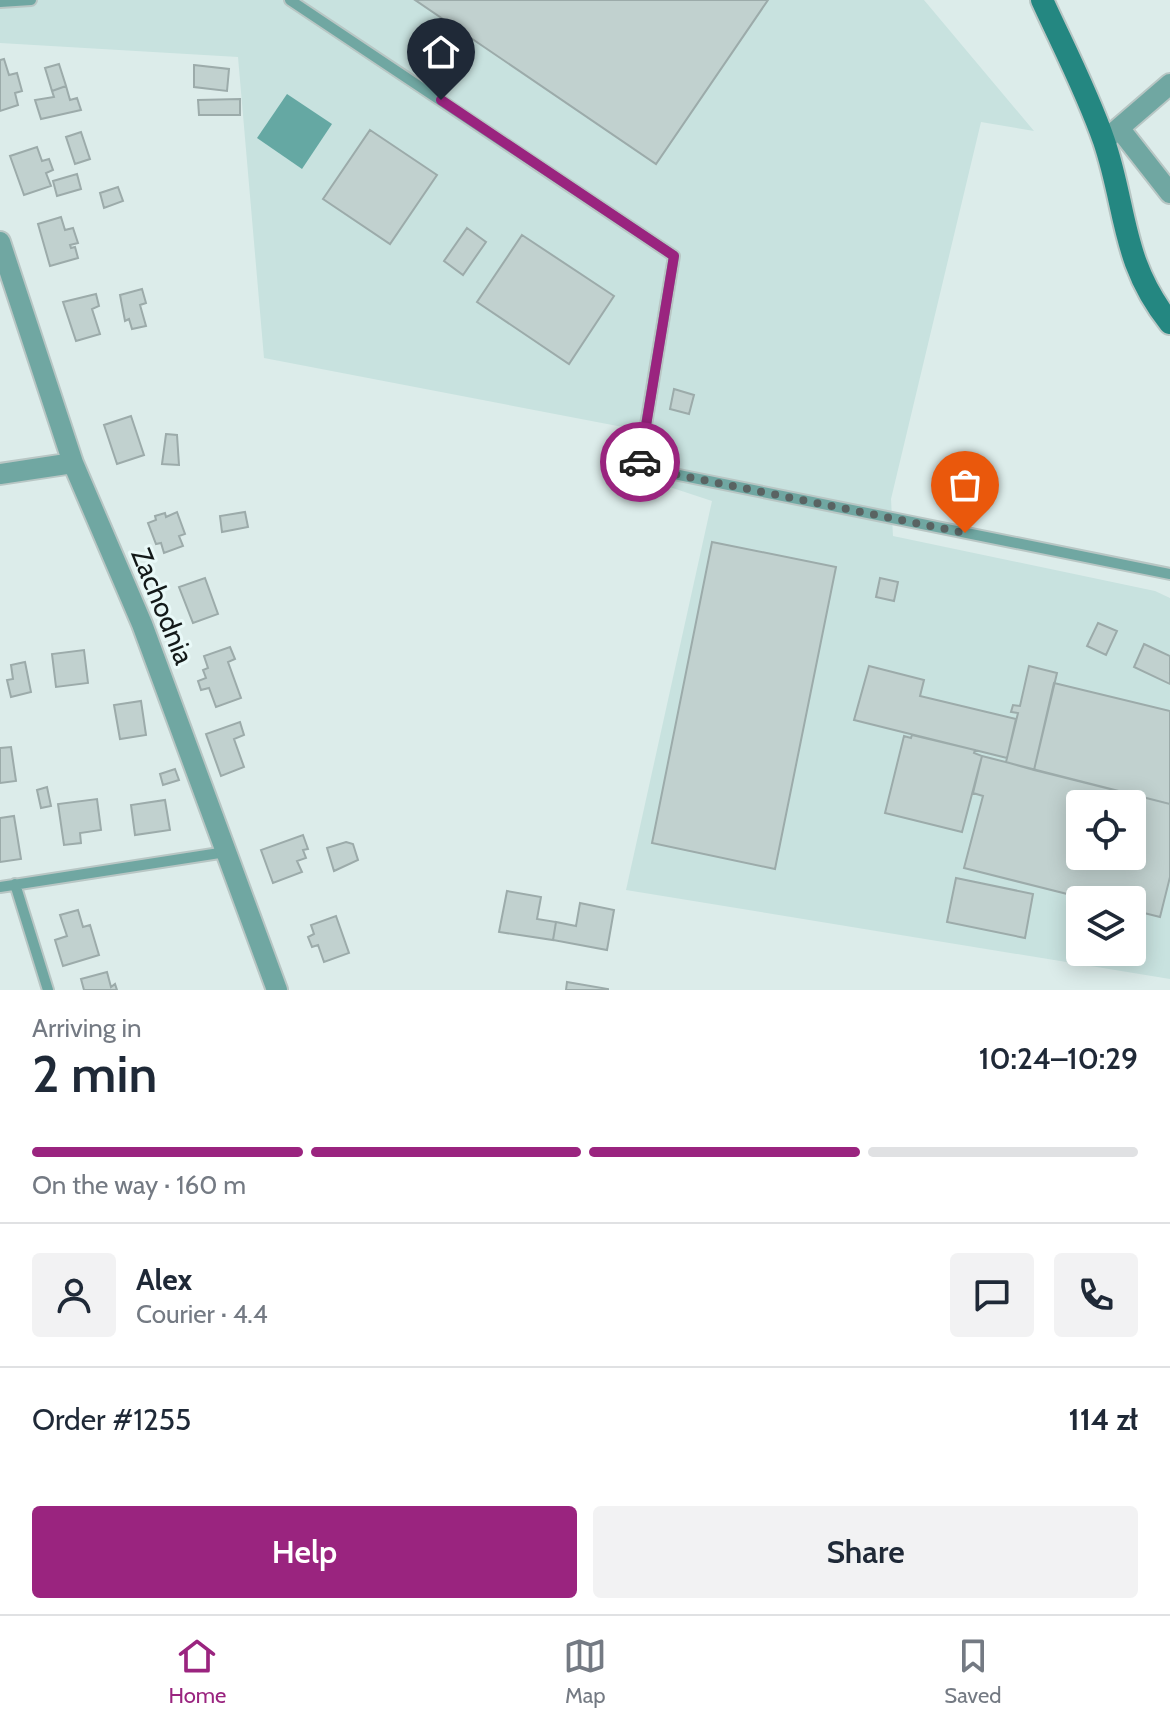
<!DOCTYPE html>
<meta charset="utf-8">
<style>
:root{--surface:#fff;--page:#f2f2f3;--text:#1f2937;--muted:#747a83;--line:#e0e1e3;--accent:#9a247f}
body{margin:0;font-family:Cabin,sans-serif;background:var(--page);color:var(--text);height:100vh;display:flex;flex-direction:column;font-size:30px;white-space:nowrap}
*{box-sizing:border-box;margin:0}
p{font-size:26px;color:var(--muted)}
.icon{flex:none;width:44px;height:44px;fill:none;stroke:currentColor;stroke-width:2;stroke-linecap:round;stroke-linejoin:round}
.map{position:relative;height:990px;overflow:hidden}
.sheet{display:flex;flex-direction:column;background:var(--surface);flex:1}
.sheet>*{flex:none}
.controls{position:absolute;left:1066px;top:790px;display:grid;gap:16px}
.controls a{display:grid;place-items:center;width:80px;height:80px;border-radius:8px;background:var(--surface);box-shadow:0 4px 20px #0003;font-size:40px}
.pin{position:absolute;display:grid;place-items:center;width:68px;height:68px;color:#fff;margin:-82px -34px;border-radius:50% 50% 50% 0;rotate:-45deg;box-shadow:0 0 8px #0007}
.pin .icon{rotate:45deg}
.courier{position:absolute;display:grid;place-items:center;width:80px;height:80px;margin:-40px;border:6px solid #9a247f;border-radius:50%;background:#fff;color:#222;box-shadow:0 2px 10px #0007}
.summary em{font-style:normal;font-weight:600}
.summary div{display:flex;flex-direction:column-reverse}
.summary{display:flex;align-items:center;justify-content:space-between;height:136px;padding:0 32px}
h1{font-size:52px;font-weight:600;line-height:60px}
.bar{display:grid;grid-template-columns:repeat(4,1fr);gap:12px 8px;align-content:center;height:96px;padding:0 32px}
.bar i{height:10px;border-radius:6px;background:var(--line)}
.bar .on{background:var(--accent)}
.bar p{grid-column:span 4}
.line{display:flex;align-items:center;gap:20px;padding:0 32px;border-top:2px solid var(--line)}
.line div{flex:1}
.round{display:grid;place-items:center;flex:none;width:84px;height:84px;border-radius:8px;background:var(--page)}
.button{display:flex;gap:16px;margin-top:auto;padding:16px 32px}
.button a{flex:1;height:92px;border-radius:8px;background:var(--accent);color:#fff;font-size:32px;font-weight:600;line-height:92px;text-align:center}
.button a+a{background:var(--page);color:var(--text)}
.tabs{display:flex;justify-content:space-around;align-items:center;height:112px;border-top:2px solid var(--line);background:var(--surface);font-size:22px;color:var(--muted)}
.tabs a{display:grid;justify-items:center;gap:4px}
.tabs .on{color:var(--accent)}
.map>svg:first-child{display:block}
.built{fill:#c8e2df;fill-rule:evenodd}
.water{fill:#65a8a3}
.building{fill:#c1d1cf;stroke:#9cabaa;stroke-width:2;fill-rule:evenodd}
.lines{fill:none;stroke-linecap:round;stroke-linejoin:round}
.service-casing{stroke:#b8c6c4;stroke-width:14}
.minor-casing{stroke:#b8c6c4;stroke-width:24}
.secondary-casing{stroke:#b8c6c4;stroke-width:26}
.service{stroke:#70a7a2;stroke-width:10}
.minor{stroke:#70a7a2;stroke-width:20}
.secondary{stroke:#248781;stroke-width:22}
.done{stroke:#596362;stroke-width:8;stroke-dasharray:0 14.4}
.route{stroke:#9a247f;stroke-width:10}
.labels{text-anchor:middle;stroke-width:6;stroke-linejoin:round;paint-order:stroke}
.street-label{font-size:28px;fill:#131919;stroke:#e9f9f8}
</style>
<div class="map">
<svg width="1170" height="990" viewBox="0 0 1170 990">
<rect width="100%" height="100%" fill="#dcecea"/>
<path class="built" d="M0,0H924L1034,131L981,122L891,499L893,536L1155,591L1170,598V979L626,890L712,501L621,471L628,428L264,358L238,57L0,43ZM1080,804H1132V856H1080ZM1080,900H1132V952H1080Z"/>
<path class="water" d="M287,94L332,124L302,169L257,138Z"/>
<path class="building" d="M415,0H768L656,164Z
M4,59L9,75L17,73L22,91L15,93L18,105L0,111V60Z
M59,64L66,86L52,91L45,68Z
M194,65L229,69L227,91L194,87Z
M66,86L70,100L77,98L81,110L41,119L35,100L54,97L52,91Z
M240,99V115H199L198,100Z
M370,130L437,175L390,244L323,199Z
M81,132L90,159L75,164L66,137Z
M37,147L42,161L49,159L53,170L46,173L51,186L24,195L10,156Z
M77,174L81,189L57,196L53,181Z
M118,187L123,201L104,208L100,193Z
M61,217L65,230L73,228L78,243L70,245L71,248L75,247L78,258L50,266L38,224Z
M467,228L486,242L463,275L444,261Z
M522,235L614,296L569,364L477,302Z
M142,289L146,303L140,305L146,326L132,329L129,319L125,321L120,295Z
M96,294L99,306L92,309L100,334L76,341L63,302Z
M674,389L694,395L689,414L670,409Z
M131,416L144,455L117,464L104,425Z
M166,434L177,435L179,465L162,464Z
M177,512L185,534L179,536L183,546L164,553L161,543L156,544L148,523L156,520L155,516L165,513L166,517Z
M245,512L248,527L222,532L220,516Z
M712,542L836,567L775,869L652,843Z
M205,578L218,614L193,623L179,587Z
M880,578L898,582L894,601L876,597Z
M1098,623L1117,631L1106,655L1087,646Z
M1144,644L1170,656V684L1134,667Z
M230,647L235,659L228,662L241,698L216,707L209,688L201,690L198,681L206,678L203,670L208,668L204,656Z
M84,650L88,683L56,687L52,654Z
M25,662L31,692L11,697L7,680L13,679L11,665Z
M869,666L924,680L920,696L1016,719L1007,758L854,720Z
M1029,666L1057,673L1034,770L1006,762L1018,713L1011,712L1013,705L1020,706Z
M1054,683L1170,711V804L1034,770Z
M141,701L146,735L120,739L114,705Z
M240,722L244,735L234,739L244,767L221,776L206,734Z
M912,735L975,750L974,753L982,756L962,832L885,813L904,736L911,738Z
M11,747L16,781L0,783V748Z
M982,756L1170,804V877L1160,917L1132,910V900H1091L964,868L983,796L973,793ZM1080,804H1132V856H1080Z
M175,769L179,780L163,785L160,774Z
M47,787L51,806L41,808L37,790Z
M97,799L101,830L80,833L81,843L64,845L58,804Z
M165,800L170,830L135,835L131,805Z
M14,816L21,859L0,862V818Z
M303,835L308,849L303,850L306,858L297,861L302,872L273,883L261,850Z
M346,842L353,844L358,860L334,871L327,848Z
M956,878L1033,894L1025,938L947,922Z
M507,891L541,897L537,919L556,922L553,940L499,932Z
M580,903L614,910L607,950L553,940L556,922L576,926Z
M78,910L83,927L90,925L99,955L63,966L55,940L67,936L60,915Z
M336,916L349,953L324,962L318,945L312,947L308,937L314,934L311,925Z
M107,972L111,987L115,984L117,990H84L81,979Z
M567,982L608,989V990H566Z"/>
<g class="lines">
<defs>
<path id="service" d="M290,0L674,256L639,467L1170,574
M0,2L31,0
M15,884L48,990
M0,887L226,852"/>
<path id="minor" d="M1119,128L1170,193
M1104,141L1170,84
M0,242L73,463L142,624L277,990
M0,474L73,463"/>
<path id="secondary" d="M1042,0C1063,46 1087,92 1104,141C1127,209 1121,262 1170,323"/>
</defs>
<use href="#service" class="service-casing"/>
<use href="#minor" class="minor-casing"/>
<use href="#secondary" class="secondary-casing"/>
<use href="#service" class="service"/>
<use href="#minor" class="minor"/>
<use href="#secondary" class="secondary"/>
</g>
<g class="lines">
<path class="done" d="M640,462L639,467L965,533"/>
<path class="route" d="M441,100L674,256L640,462"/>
</g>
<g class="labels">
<g class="street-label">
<text transform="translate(163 606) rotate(68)" y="10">Zachodnia</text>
</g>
</g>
</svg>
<div class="controls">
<a><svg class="icon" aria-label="locate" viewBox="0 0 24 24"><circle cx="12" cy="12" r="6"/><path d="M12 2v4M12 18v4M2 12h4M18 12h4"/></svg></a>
<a><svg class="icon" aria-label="layers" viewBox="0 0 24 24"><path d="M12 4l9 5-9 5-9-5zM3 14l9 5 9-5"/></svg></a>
</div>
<div class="pin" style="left:965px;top:533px;background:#ea580c"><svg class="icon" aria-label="bag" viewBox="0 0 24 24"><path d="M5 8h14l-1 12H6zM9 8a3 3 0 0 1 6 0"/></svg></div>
<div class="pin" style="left:441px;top:100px;background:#1f2937"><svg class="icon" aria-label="home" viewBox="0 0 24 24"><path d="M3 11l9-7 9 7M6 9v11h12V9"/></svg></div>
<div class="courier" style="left:640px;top:462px"><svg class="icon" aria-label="car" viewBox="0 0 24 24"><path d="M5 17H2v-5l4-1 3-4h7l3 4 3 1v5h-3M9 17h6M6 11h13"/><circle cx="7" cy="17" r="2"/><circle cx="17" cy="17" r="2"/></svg></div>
</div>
<section class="sheet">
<div class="summary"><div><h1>2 min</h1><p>Arriving in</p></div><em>10:24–10:29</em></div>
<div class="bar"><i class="on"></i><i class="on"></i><i class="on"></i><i></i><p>On the way · 160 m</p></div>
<div class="line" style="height:144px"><a class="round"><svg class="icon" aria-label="person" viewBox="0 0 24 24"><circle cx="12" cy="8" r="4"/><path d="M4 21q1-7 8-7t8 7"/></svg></a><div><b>Alex</b><p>Courier · 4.4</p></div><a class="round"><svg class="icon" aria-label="chat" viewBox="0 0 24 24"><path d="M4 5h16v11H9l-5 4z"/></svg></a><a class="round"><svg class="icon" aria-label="phone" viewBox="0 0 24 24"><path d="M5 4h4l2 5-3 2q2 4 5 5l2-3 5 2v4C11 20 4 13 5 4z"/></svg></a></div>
<div class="line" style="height:104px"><div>Order #1255</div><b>114 zł</b></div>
<div class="button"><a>Help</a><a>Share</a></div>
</section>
<nav class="tabs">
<a class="on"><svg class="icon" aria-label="home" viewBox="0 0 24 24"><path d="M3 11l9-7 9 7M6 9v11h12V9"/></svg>Home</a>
<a><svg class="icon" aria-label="map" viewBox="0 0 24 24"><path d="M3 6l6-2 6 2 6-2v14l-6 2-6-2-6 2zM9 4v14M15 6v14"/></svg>Map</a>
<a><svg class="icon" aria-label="saved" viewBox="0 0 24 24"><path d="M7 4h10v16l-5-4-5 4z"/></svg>Saved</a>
</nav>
